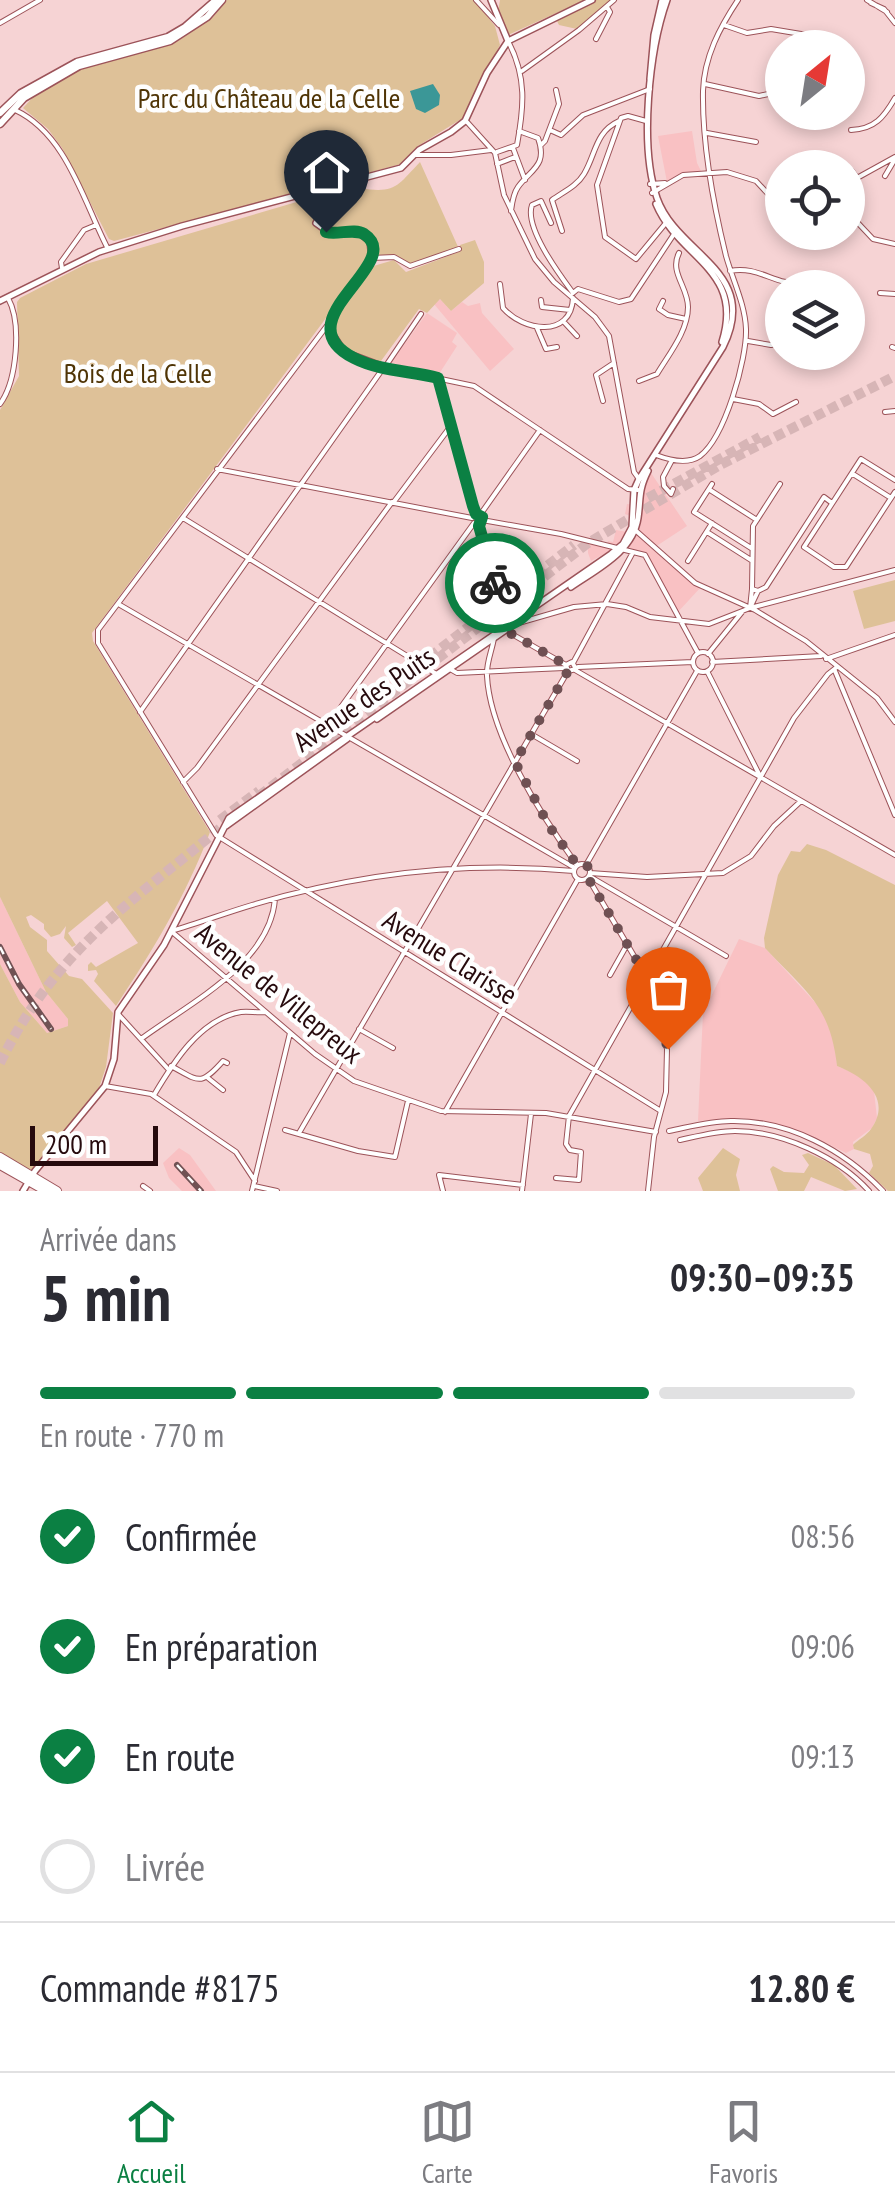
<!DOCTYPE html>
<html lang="fr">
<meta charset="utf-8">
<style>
:root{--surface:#fff;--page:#f2f2f3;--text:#2b2b33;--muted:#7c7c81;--line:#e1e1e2;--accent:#0b8043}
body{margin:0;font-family:"PT Sans Narrow",sans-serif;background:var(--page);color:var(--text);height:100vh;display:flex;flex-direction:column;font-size:38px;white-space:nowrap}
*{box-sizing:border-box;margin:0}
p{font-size:32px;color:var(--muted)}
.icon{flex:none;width:55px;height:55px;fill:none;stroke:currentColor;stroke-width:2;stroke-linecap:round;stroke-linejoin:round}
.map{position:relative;height:1191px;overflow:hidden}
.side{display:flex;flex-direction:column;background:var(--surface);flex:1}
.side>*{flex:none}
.needle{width:65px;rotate:30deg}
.buttons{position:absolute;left:765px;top:30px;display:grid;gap:20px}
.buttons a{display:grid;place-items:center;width:100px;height:100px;border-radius:50%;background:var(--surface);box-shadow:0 5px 15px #0003;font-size:50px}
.scale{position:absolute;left:30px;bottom:25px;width:128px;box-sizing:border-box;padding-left:10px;border:5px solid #260a0d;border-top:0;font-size:28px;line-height:35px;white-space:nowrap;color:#260a0d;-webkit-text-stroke:8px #fefefe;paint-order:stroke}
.pin{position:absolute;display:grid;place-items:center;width:85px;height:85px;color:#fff;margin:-102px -42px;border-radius:50% 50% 50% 0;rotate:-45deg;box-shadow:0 0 10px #0007}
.pin .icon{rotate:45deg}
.courier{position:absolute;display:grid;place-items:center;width:100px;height:100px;margin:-50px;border:8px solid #0b8043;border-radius:50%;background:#fff;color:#222;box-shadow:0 2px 12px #0007}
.overview em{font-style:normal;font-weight:600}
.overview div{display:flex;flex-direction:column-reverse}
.overview{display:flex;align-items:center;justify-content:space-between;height:170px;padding:0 40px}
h1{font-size:65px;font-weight:600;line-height:75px}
.bar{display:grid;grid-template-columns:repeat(4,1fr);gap:15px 10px;align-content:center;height:120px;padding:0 40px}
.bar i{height:12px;border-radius:8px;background:var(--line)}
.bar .current{background:var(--accent)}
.bar p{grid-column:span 4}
.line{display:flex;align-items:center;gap:25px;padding:0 40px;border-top:2px solid var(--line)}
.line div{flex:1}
ol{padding:0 40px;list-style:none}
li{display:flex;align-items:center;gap:30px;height:110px}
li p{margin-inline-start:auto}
li .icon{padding:10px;border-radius:50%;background:var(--accent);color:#fff;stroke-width:4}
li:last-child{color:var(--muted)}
li i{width:55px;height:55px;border:5px solid var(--line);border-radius:50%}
.tab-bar{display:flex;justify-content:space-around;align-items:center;height:140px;border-top:2px solid var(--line);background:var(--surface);font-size:28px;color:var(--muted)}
.tab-bar a{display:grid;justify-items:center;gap:5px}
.tab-bar .current{color:var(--accent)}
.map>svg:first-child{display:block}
.built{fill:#f9c1c3}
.green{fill:#dec198}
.water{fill:#3b9797}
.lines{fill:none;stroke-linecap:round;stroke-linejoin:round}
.motorway-tunnel{stroke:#d7b5b6;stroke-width:10;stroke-dasharray:10 5;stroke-linecap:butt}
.minor-casing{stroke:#9c5359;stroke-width:6}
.tertiary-casing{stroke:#9c5359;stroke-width:8}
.secondary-casing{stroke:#9c5359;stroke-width:9}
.primary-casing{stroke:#9c5359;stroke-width:10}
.minor{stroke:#fff;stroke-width:4}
.tertiary{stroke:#fff;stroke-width:5}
.secondary{stroke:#fff;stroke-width:6}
.primary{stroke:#fff;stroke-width:8}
.rail-casing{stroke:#715254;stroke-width:6}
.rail{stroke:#fefefe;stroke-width:2.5;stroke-dasharray:8;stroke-linecap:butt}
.done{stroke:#6f5053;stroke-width:10;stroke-dasharray:0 18}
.route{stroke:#0b8043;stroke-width:12}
.labels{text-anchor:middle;stroke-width:9;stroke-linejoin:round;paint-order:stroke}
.park-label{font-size:28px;fill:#4f3405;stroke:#fefefe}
.street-label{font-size:28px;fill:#260a0d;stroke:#fefefe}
</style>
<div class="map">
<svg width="895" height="1191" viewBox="0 0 895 1191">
<rect width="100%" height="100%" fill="#f6d3d4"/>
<path class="built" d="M692,131L697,163L702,173L683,175L667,182L658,136Z
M440,299L451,311L462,302L468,306L480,303L482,313L514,349L490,371L434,304Z
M427,313L457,333L452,342L457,346L439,374L391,363Z
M651,473L687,526L655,547L701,587L677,613L645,555L632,554L626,550L616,555L608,552L591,561L588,553V544L607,546L608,541L613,542L616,530L627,532L630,516L625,514L627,504L642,506L645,484Z
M0,897L46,992L68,1019V1026L47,1033L20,1002L0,964Z
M739,939L765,948L822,1010L834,1037L837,1066L861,1076L874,1091L877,1118L872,1128L853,1142L854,1149L846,1153L814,1137L765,1122L742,1118L698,1121L703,1013Z
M179,1148L190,1155L216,1191H182L169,1178L163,1163Z"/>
<path class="green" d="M227,0H474L495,26L500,45L463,118L418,146L401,164L114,241L109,239L62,148L48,129L23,108L35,95L76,71L178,41L213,17Z
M500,0H585L508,35L498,12Z
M595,0H611L577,29L559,25L556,19Z
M420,162L459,249L413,265L398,259L372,256L92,633L93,641L210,832C186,896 153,950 116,1006L94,981L98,974L96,970L88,971V965L91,962L96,967L138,943L107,901L68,933L76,945L72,947L64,938L66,926L60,934L51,937L44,929V924L31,915L26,917L30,927L47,940V951L69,976L82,979L113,1013L106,1067L97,1094L33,1169L26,1170L0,1154V964L20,1002L47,1033L68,1026V1019L46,992L0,897V410L19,376L17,302L20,298L86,264L334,191L340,202L359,188C396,194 397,186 420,162Z
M475,240L484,262V283L451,311L440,299L427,313L419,309L381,361C355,360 337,346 333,320L370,267L394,260L406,272L461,251L460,245Z
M895,580V621L864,629L853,591Z
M807,844L826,850L895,885V1191H888L869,1173L873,1166L870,1154L854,1149L853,1145C858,1140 867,1135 871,1129C893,1098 863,1076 837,1066C830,1004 805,991 765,948L764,938L778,875L791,851L800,852Z
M723,1148L740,1159L736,1175L740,1191H703L698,1178Z
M808,1153L834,1165L857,1189L845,1191L811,1177L804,1191H778L770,1169L773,1166L784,1172L804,1173L809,1165L802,1155Z"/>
<path class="water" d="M433,84L440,95L439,105L425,113L416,109L410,91Z"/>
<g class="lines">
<path class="motorway-tunnel" d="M648,498L760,437
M382,694L574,545
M259,796L588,543L720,465L895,376
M220,820L259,791
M0,1063C57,947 136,899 230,820"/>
<defs>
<path id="minor" d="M476,0L499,25
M867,0L887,12
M871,3L884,9L895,23
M0,23L40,0
M724,25L747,33L771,29L807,35
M596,39L610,12L607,7
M522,71L579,30L614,0
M705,84L759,96L782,91
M15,110C67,134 84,203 108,249
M646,121L628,116L621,118L597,185L605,237L636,259L665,224
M467,122L495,153L504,195L535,259L554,282L595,317L609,336L634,472L639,479
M550,130L561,135L583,115L650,89
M851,130C875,129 884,117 895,98
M707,133L756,142
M541,145L545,141L559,104L556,90
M513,148L525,180
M497,152L517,145C524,107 527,77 508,41
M416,155H451L491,150
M497,164L515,157
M852,171L857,178L895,157
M885,176L895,159
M650,184L665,183
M652,193L683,175L727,172L756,181L782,209
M511,211C512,203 513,194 518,187C531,169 548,166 538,138L519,131
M857,222L873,239L895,244
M551,223L541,201L532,205C524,227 559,274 573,293
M562,231L552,200C563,192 577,186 584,174C596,154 595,132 619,121
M372,258L394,257L410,266L459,249
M62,268L61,262L84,230L96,225
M730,271C759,265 777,287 800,282
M500,284L503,308C523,331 571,339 573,298
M573,293L578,289L619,302L631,299L674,234
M880,293L895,294
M541,300L542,307L570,310
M663,301L659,309L668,315L686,319
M563,321L577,336
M329,323L98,630V643L216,835L661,1111
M537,328L546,349L557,347
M748,341L771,345L782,343
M892,347L895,348
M385,367L421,314
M438,378L476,514
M639,381L657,374C669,354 688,331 688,307C688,287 669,272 679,253
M733,399L759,404L773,414L796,402
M603,401L596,375L614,363
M0,404C17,381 22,323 8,298
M885,412L895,411
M656,455C669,460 687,465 700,456C725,437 747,359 746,329C745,304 733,281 726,256C713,203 702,146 703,91C704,57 720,27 738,0
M672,460L663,477L664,486L671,494L673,489
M217,469L472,518
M853,474L891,498
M712,484L694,512L751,548
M710,490L757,520
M393,503L450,427
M480,515L540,430
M183,518L438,675
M482,520L561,534L645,555L698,653
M479,524L510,633L566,665L568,671L576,669L572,662L566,665
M634,529L695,583L755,610L806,641L877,698L895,722
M707,532L751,560
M804,547L861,459L895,480
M804,547L834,567H846L895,492
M688,561L712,523
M752,589L753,526L780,484
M120,605L575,868
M750,608L752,589L758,591L766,587L824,497L832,503
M750,608L758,591
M515,624L574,607L607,604L626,607L650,617L709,624L750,608L895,570
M494,638C492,651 486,663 487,676C490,736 543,818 577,865
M693 662a10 10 0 1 1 20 0a10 10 0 1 1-20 0Z
M708,654L742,612
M826,659L895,635
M712,662L821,656
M573,663L632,554
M578,667L693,662
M450,669L457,673L564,668
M575,670L895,855
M707,671L761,778
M835,671L895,815
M140,712L384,367L474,386L628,489L638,490
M328,725L474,523
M531,734L577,761
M183,782L197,768L392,502
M574 872a8 8 0 1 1 16 0a8 8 0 1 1-16 0Z
M586,865L697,671
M574,871C466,861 356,874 252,905C225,913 199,923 171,931L315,1054L354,1081L441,1111L546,1113L656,1132
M590,873L647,877L723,873L751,856L774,826L801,801
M589,876L726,956
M588,878L647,978L667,1049L666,1092L654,1137L648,1191
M610,975L628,943
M118,1014L169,1070
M359,1029L393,1048
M141,1039C188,1004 270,964 275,899
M171,1066C199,1081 200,1087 223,1061L227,1063
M208,1078L223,1090
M105,1086L151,1094L236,1152L255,1181
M154,1095C173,1063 200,1019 241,1012C249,1011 257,1013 265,1012
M445,1112L578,879
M285,1130L358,1151L395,1157L408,1101
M669,1131C689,1127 710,1121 731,1121C789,1120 844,1150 883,1191
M299,1133L568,671
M680,1140C698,1136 717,1131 735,1131C782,1131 838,1157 869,1191
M556,1178L579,1180L581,1152L570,1150L566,1144L569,1116L794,718L828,674L837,667
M143,1186L150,1191
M254,1186L277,1191
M252,1191L290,1033
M443,1191L439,1175L523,1185
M522,1191L531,1114"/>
<path id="tertiary" d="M491,0L508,41
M650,79L654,35L662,0
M362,179L360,185L325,207L316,223L330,233L358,232L370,241L372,258L331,317L329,329L344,352L384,367
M656,204C679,259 745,269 722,342
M0,301L99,252L182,226L401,168L419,150L451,132L465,121L487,73L508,41L592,0
M571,587C597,569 633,552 638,518C641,497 638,491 648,471
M377,719L520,620
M226,826L347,739
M23,1191L35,1171L105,1086L114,1059L118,1012L164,945L229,818L611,554L623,544L632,527L634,490L639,479L723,347C761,271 677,255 657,198C639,146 649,51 667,0"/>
<path id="secondary" d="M0,113L21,93L77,62L168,37L185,27L216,0
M0,124L24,98L79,66L170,41L207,17L222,0"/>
<path id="primary" d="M0,1157L57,1191
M0,1165L46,1191"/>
</defs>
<use href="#minor" class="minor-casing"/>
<use href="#tertiary" class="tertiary-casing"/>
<use href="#secondary" class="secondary-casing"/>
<use href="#primary" class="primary-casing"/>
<use href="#minor" class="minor"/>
<use href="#tertiary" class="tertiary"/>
<use href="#secondary" class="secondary"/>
<use href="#primary" class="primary"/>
<defs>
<path id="rail" d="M0,947L19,984L51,1029
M177,1165L201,1191"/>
</defs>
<use href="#rail" class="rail-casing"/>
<use href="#rail" class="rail"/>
</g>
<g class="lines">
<path class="done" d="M495,583L510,633L566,665L568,671L515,762L549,826L577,865L584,864L590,868L588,878L647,978L668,1049"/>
<path class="route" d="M326,232C338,235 354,228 364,234C408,263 280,320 354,358C379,371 411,371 438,378L473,506L476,514L482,517L479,526L495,583"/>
</g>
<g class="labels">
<g class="park-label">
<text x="269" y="108">Parc du Château de la Celle</text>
<text x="138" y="383">Bois de la Celle</text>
</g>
<g class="street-label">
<text transform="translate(364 699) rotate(-34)" y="10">Avenue des Puits</text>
<text transform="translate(450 957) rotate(32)" y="10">Avenue Clarisse</text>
<text transform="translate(279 993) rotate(39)" y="10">Avenue de Villepreux</text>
</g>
</g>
</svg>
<div class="buttons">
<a><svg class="needle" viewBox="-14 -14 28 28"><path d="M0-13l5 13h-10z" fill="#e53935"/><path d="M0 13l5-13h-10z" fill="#7c7c81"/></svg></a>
<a><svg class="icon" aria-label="locate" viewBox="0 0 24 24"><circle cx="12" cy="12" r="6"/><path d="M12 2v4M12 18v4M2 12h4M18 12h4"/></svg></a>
<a><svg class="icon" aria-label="layers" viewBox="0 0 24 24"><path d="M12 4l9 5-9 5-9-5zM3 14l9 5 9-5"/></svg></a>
</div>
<div class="scale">200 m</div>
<div class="pin" style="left:668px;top:1049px;background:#ea580c"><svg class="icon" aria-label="bag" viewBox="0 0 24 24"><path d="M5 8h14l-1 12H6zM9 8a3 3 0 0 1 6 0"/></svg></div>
<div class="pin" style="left:326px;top:232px;background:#1f2937"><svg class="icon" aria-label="home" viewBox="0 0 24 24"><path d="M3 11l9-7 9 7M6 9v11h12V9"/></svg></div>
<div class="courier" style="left:495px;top:583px"><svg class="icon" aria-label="bike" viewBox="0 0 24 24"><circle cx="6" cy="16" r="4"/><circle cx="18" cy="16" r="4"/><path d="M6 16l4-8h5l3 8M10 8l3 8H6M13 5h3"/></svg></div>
</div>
<section class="side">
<div class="overview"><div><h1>5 min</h1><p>Arrivée dans</p></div><em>09:30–09:35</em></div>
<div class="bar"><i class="current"></i><i class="current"></i><i class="current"></i><i></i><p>En route · 770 m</p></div>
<ol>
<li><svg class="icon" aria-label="check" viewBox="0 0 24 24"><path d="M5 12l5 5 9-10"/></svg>Confirmée<p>08:56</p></li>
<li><svg class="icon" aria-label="check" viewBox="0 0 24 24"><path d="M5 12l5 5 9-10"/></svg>En préparation<p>09:06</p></li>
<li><svg class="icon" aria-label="check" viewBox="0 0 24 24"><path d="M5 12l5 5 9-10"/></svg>En route<p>09:13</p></li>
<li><i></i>Livrée</li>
</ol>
<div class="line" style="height:130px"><div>Commande #8175</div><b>12.80 €</b></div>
</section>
<nav class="tab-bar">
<a class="current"><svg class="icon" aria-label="home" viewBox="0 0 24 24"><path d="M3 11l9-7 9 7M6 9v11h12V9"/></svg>Accueil</a>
<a><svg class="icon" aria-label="map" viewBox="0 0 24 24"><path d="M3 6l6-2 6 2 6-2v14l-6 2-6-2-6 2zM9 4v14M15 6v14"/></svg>Carte</a>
<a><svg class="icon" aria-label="saved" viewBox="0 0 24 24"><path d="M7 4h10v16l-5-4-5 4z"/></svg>Favoris</a>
</nav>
